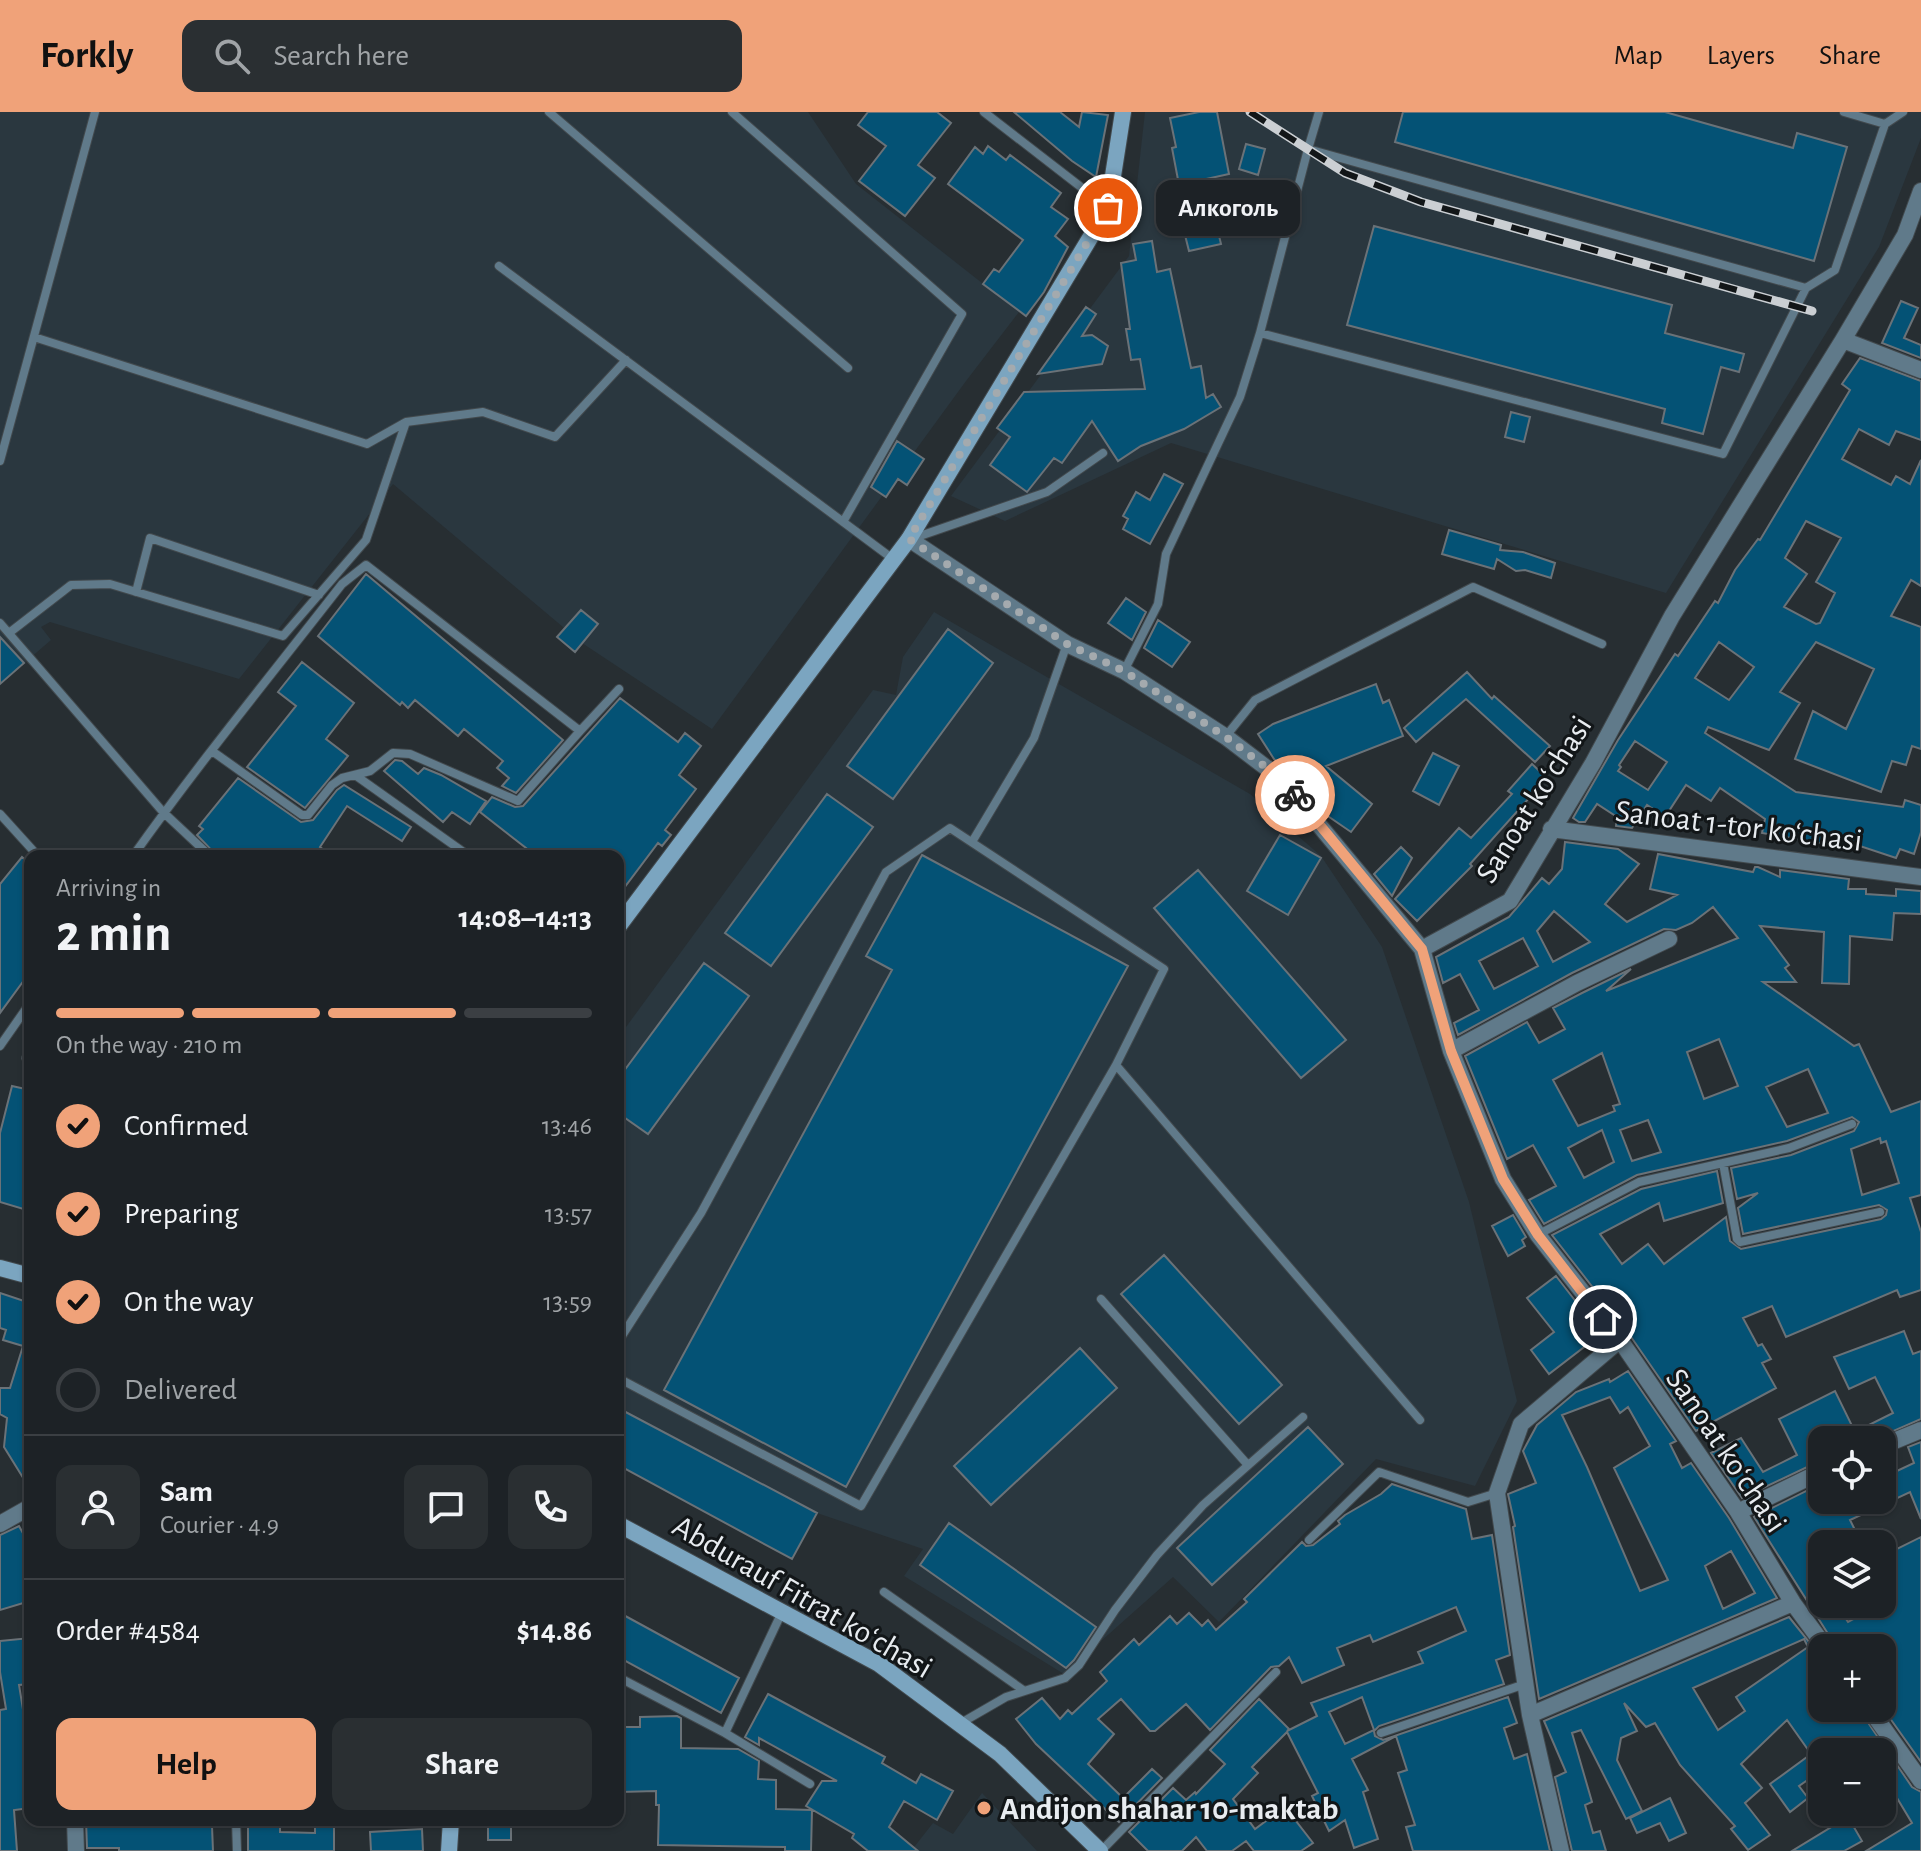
<!DOCTYPE html>
<meta charset="utf-8">
<style>
:root{--surface:#1d2226;--page:#2a2f32;--text:#f1f3f6;--muted:#a0a4a7;--line:#3b3f43;--accent:#f0a279}
body{margin:0;font-family:"Alegreya Sans",sans-serif;background:var(--page);color:var(--text);height:100vh;display:flex;flex-direction:column;font-size:30px;white-space:nowrap}
*{box-sizing:border-box;margin:0}
p{font-size:26px;color:var(--muted)}
.icon{flex:none;width:44px;height:44px;fill:none;stroke:currentColor;stroke-width:2;stroke-linecap:round;stroke-linejoin:round}
.map{position:relative;flex:1;overflow:hidden}
.details{position:absolute;left:24px;top:738px;width:600px;height:976px;display:flex;flex-direction:column;background:var(--surface);border-radius:16px;box-shadow:0 2px 6px #0004,0 0 0 2px var(--line)}
.details>*{flex:none}
.buttons{position:absolute;left:1808px;top:1314px;display:grid;gap:16px}
.buttons a{display:grid;place-items:center;width:88px;height:88px;border-radius:16px;background:var(--surface);box-shadow:0 2px 6px #0004,0 0 0 2px var(--line);font-size:40px}
.pin{position:absolute;display:grid;place-items:center;width:68px;height:68px;color:#fff;margin:-34px;border:4px solid #fff;border-radius:50%;box-shadow:0 2px 8px #0007}
.courier{position:absolute;display:grid;place-items:center;width:80px;height:80px;margin:-40px;border:6px solid #f0a279;border-radius:50%;background:#fff;color:#222;box-shadow:0 2px 10px #0007}
.bubble{position:absolute;height:56px;border-radius:16px;background:var(--surface);box-shadow:0 2px 6px #0004,0 0 0 2px var(--line);font-size:26px;font-weight:700;line-height:56px;text-align:center}
.summary em{font-style:normal;font-weight:700}
.summary div{display:flex;flex-direction:column-reverse}
.summary{display:flex;align-items:center;justify-content:space-between;height:136px;padding:0 32px}
h1{font-size:52px;font-weight:700;line-height:60px}
.bar{display:grid;grid-template-columns:repeat(4,1fr);gap:12px 8px;align-content:center;height:96px;padding:0 32px}
.bar i{height:10px;border-radius:6px;background:var(--line)}
.bar .active{background:var(--accent)}
.bar p{grid-column:span 4}
.line{display:flex;align-items:center;gap:20px;padding:0 32px;border-top:2px solid var(--line)}
.line div{flex:1}
.round{display:grid;place-items:center;flex:none;width:84px;height:84px;border-radius:16px;background:var(--page)}
ol{padding:0 32px;list-style:none}
li{display:flex;align-items:center;gap:24px;height:88px}
li p{margin-inline-start:auto}
li .icon{padding:8px;border-radius:50%;background:var(--accent);color:#111;stroke-width:4}
li:last-child{color:var(--muted)}
li i{width:44px;height:44px;border:4px solid var(--line);border-radius:50%}
.action{display:flex;gap:16px;margin-top:auto;padding:16px 32px}
.action a{flex:1;height:92px;border-radius:16px;background:var(--accent);color:#111;font-size:32px;font-weight:700;line-height:92px;text-align:center}
.action a+a{background:var(--page);color:var(--text)}
header{display:flex;align-items:center;gap:48px;box-sizing:border-box;height:112px;padding:0 40px;background:var(--accent);color:#111}
header strong{font-size:38px}
nav{display:flex;gap:44px;margin-inline-start:auto;font-size:28px}
.search{width:560px;height:72px;background:var(--page);display:flex;align-items:center;gap:20px;box-sizing:border-box;padding:0 28px;border-radius:16px;color:var(--muted);font-size:30px}
.map>svg:first-child{display:block}
.built{fill:#2a373f}
.building{fill:#045275;stroke:#6a7278;stroke-width:2;fill-rule:evenodd}
.lines{fill:none;stroke-linecap:round;stroke-linejoin:round}
.lane-casing{stroke:#42494d;stroke-width:10}
.street-casing{stroke:#42494d;stroke-width:18}
.secondary-casing{stroke:#42494d;stroke-width:18}
.lane{stroke:#607a8a;stroke-width:8}
.street{stroke:#607a8a;stroke-width:16}
.secondary{stroke:#7ba5c0;stroke-width:16}
.rail-casing{stroke:#cbcfd3;stroke-width:9}
.rail{stroke:#121618;stroke-width:6;stroke-dasharray:18;stroke-linecap:butt}
.done{stroke:#a4aaae;stroke-width:8;stroke-dasharray:0 14.4}
.route{stroke:#f0a279;stroke-width:10}
.poi-dot{fill:#f0a279;stroke:#121618;stroke-width:3}
.labels{text-anchor:middle;stroke-width:6;stroke-linejoin:round;paint-order:stroke}
.street-label{font-size:32px;fill:#e8ecf0;stroke:#121618}
.poi-label{font-size:32px;font-weight:bold;fill:#e8ecf0;stroke:#121618;text-anchor:start}
</style>
<header>
<strong>Forkly</strong>
<div class="search"><svg class="icon" aria-label="search" viewBox="0 0 24 24"><circle cx="10" cy="10" r="6"/><path d="M15 15l6 6"/></svg>Search here</div>
<nav><a>Map</a><a>Layers</a><a>Share</a></nav>
</header>
<div class="map">
<svg width="1921" height="1739" viewBox="0 0 1921 1739">
<rect width="100%" height="100%" fill="#272e32"/>
<path class="built" d="M0,0H808L856,72L1019,200L966,269L712,617L582,531L393,372L239,567L50,510L41,515L51,528L0,572Z
M1145,0H1921V26L1879,135L1666,481L1171,331L1005,409L951,384L1129,144Z
M934,500L1250,682L1321,744L1382,835L1469,1090L1517,1289L1475,1374L1376,1347L1219,1510L1173,1465L1064,1562L904,1464L923,1437L817,1401L792,1447L618,1353V926L873,578L896,583L903,545Z
M982,1681L1037,1739H911L933,1711L953,1722Z"/>
<path class="building" d="M868,0H937L951,11L918,53L935,66L905,104L859,69L886,34L858,13Z
M1014,0H1060L1079,15L1082,0L1108,3L1096,65L1072,49Z
M1199,0H1217L1229,62L1179,73L1172,36L1176,35L1170,6Z
M1403,0H1665L1793,36L1797,21L1847,35L1814,149L1395,30Z
M1246,32L1265,37L1258,63L1239,57Z
M988,34L1006,48L1010,43L1061,81L1051,95L1068,107L1055,124L1068,135L1044,180L1026,204L983,172L994,157L999,160L1023,128L948,72L975,35L983,42Z
M1213,99L1221,132L1189,139L1181,107Z
M1374,114L1672,193L1665,221L1744,242L1739,260L1721,255L1703,322L1662,311L1665,297L1347,213Z
M1152,129L1157,160L1170,157L1191,256L1201,254L1206,286L1213,282L1221,295L1184,317L1141,334L1118,349L1092,309L1062,351L1054,346L1027,380L990,353L1010,325L997,316L1024,280L1145,277L1140,247L1131,248L1126,217H1130L1121,151L1136,148L1133,132Z
M1901,189L1918,196L1904,226L1921,233V246L1882,231Z
M1086,195L1096,202L1082,224L1092,223L1108,234L1102,252L1038,262Z
M1860,246L1921,269V328L1896,319L1889,333L1859,317L1842,347L1891,373L1896,364L1910,372L1921,348V474L1911,468L1891,504L1921,515V637L1912,634L1906,653L1892,649L1881,680L1795,647L1813,599L1846,617L1874,557L1816,530L1780,580L1800,591L1769,638L1708,615L1705,621L1796,680L1903,695L1905,688L1921,693V720L1914,742L1900,737L1896,746L1827,723L1826,732L1762,721L1765,707L1720,676L1711,689L1686,673L1665,705L1647,693L1632,716L1616,714L1617,705L1597,692L1585,710H1579L1573,706L1618,628L1675,542L1678,544L1715,489L1718,491L1735,458L1758,427L1760,428L1850,278L1842,272ZM1806,409L1841,426L1816,470L1835,481L1820,511L1816,512L1784,495L1807,462L1785,446ZM1719,530L1754,555L1729,588L1695,566ZM1635,629L1667,650L1648,678L1618,659L1621,655L1619,653Z
M1511,300L1530,305L1524,330L1505,325Z
M897,329L924,347L907,373L898,367L886,385L871,375Z
M1164,362L1183,372L1150,432L1123,417L1128,407L1123,404L1136,380L1150,388Z
M1449,418L1501,433L1500,438L1523,440L1555,451L1551,466L1525,458L1516,459L1497,447L1494,457L1442,442Z
M366,462L563,628L516,681L502,674L509,666L497,656L503,649L464,617L458,624L415,588L408,596L402,590L400,593L318,524Z
M1126,486L1146,500L1132,528L1108,511Z
M581,498L598,512L575,540L557,525Z
M1158,508L1190,530L1172,555L1144,536Z
M948,517L993,551L893,687L847,654Z
M0,525L24,551L0,572Z
M302,550L354,591L326,627L348,644L305,696L247,655L296,594L278,580Z
M1467,560L1492,587L1494,584L1550,634L1535,650L1466,587L1416,630L1404,616Z
M1376,572L1383,591L1389,588L1403,624L1326,654L1372,692L1351,720L1322,700L1325,696L1274,647L1258,622L1273,612Z
M620,586L678,630L685,621L701,634L679,663L696,677L665,718L671,723L662,734L658,731L618,784V744H520L526,736L480,700L492,685L515,695L523,694Z
M1433,641L1459,654L1439,693L1413,679Z
M395,648L402,649L418,662L424,656L441,663L486,689L470,712L452,700L443,710L384,659Z
M1532,652L1547,666L1470,752L1472,754L1417,809L1395,787L1459,716L1471,726L1512,682L1508,679Z
M238,666L301,710L313,708L337,678L344,673L411,715L402,729L347,694L320,735L332,744H217L197,723L203,717L199,714Z
M827,682L873,715L771,854L725,821Z
M1280,723L1321,746L1288,803L1247,779Z
M1565,730L1618,737L1639,752L1605,792L1627,810L1677,783L1650,777L1658,742L1753,760L1755,755H1758L1780,765V758L1849,767L1848,777H1866V782L1896,784V777L1921,779V802L1894,801L1892,828L1850,824L1849,872L1822,871L1824,820L1760,814L1789,853L1785,856L1796,870H1763L1854,934L1859,932L1891,1000L1921,989V1083L1910,1086L1921,1120V1178L1900,1185L1897,1178L1786,1225L1772,1194L1743,1206L1758,1234L1762,1232L1771,1247L1762,1251L1776,1276L1696,1319L1629,1222L1552,1123L1641,1077L1717,1059L1723,1091L1664,1109L1659,1091L1600,1122L1622,1152L1648,1132L1664,1152L1726,1105L1730,1129L1741,1137L1881,1107L1886,1103L1887,1098L1879,1093L1743,1122L1738,1096L1758,1081L1737,1087L1731,1056L1791,1043L1854,1019L1859,1010L1852,1005L1787,1029L1637,1063L1544,1112L1529,1088L1556,1074L1533,1033L1507,1047L1465,944L1527,910L1539,931L1565,917L1553,896L1582,881L1631,857L1606,879L1738,826L1713,795L1692,811L1676,818L1664,817L1572,861L1458,923L1454,911L1479,898L1460,862L1443,871L1436,845L1509,805L1542,766L1549,772L1562,757ZM1554,799L1590,830L1553,850L1537,819ZM1523,826L1538,854L1494,877L1479,849ZM1719,927L1738,974L1704,987L1687,940ZM1602,941L1620,992L1613,994L1615,999L1578,1014L1553,968ZM1808,957L1828,1001L1787,1015L1766,975ZM1648,1008L1661,1040L1632,1049L1620,1018ZM1602,1018L1614,1050L1584,1066L1568,1036ZM1880,1026L1881,1031L1886,1029L1899,1071L1862,1083L1851,1037Z
M1401,735L1412,746L1392,784L1374,762Z
M922,743L1128,854L846,1375L664,1278L892,858L866,844Z
M22,745L30,752V860L0,901V772Z
M1198,758L1346,928L1301,966L1154,796Z
M704,851L749,884L648,1022L618,1001V967Z
M12,974L30,978V1099L0,1090V1021Z
M1513,1103L1526,1125L1522,1128L1525,1134L1508,1144L1492,1114Z
M1164,1143L1282,1273L1239,1312L1121,1182Z
M1556,1164L1601,1222L1549,1262L1531,1238L1554,1220L1527,1186Z
M0,1181L30,1191V1377L4,1335L7,1306L0,1302V1276H10L23,1234L3,1228L6,1218L0,1216Z
M1904,1219L1913,1242L1921,1239V1307L1873,1328H1822V1348L1742,1386L1711,1341L1741,1326L1763,1360L1797,1343L1779,1307L1835,1279L1855,1320L1893,1301L1875,1265L1849,1277L1834,1245Z
M1080,1236L1117,1276L991,1393L954,1354Z
M1628,1259L1676,1329L1670,1332L1682,1356L1691,1351L1729,1406L1777,1486L1539,1587L1513,1415L1515,1414L1508,1382L1536,1371L1523,1339L1537,1313L1576,1280L1609,1267L1610,1270ZM1610,1285L1620,1301L1628,1295L1650,1334L1614,1356L1668,1468L1640,1479L1587,1355L1562,1303ZM1731,1439L1755,1481L1723,1497L1705,1454Z
M618,1296L817,1401L792,1447L618,1353Z
M1308,1315L1343,1352L1212,1473L1177,1436Z
M1921,1330V1407L1910,1380L1850,1408L1862,1432H1822V1492H1836L1848,1510L1882,1492V1417L1893,1439L1921,1425V1650L1882,1595V1536H1837L1754,1405L1822,1371V1388H1882V1366L1914,1351L1908,1335Z
M1392,1372L1466,1397L1472,1427L1492,1423L1510,1543L1496,1548L1504,1572L1379,1614L1374,1619L1375,1624L1383,1628L1508,1585L1517,1611L1504,1616L1514,1647L1527,1642L1550,1739H1413L1406,1715L1415,1713L1398,1661L1407,1658L1396,1624L1352,1647L1368,1678L1363,1680L1378,1727L1354,1736L1345,1708L1329,1719L1312,1684L1318,1681L1287,1620L1252,1655L1258,1661L1233,1687L1255,1717L1285,1695L1313,1731L1301,1739H1254L1246,1729L1232,1739H1207L1196,1725L1182,1739H1148L1129,1720L1173,1676L1186,1688L1195,1680L1196,1682L1225,1652L1210,1638L1259,1587L1289,1617L1287,1619L1317,1604L1311,1591L1423,1551L1418,1540L1466,1519L1456,1495L1373,1530L1370,1523L1337,1536L1344,1553L1302,1571L1289,1545L1279,1554L1271,1555L1210,1618L1186,1592L1155,1619H1150L1121,1587L1098,1607L1114,1622L1088,1652L1123,1686L1152,1657L1162,1666L1119,1710L1036,1632L1016,1607L1042,1586L1060,1607L1068,1598L1072,1602L1107,1569L1100,1560L1134,1527L1139,1533L1170,1504L1177,1512L1189,1501L1202,1514L1208,1508L1216,1518L1247,1490L1244,1487L1302,1430L1306,1434L1313,1433L1340,1412L1338,1409L1345,1403L1381,1382ZM1362,1585L1374,1618L1345,1632L1329,1600Z
M949,1411L1096,1515L1074,1548L1066,1556L920,1453Z
M19,1414L30,1434V1489L0,1498V1423Z
M618,1500L739,1566L721,1601L618,1545Z
M1789,1505L1822,1546V1596H1858L1912,1675L1921,1680V1739H1866L1912,1711L1882,1661V1640H1822V1658L1799,1674L1808,1686L1790,1700L1770,1672L1811,1642L1787,1608L1741,1652L1762,1676L1745,1691L1770,1723L1748,1738L1731,1717L1735,1714L1680,1653L1655,1611L1646,1615L1624,1591L1637,1619L1621,1626L1617,1648L1642,1699L1626,1707L1581,1618L1572,1621L1592,1690L1585,1693L1593,1721L1600,1719L1606,1739H1572L1555,1665L1566,1660L1544,1609ZM1804,1527L1808,1535L1736,1585L1745,1599L1718,1618L1693,1576Z
M30,1526V1572L19,1573L26,1616L30,1615V1696L14,1698L17,1739H0V1598L6,1597L0,1560V1529Z
M768,1582L885,1645L882,1651L916,1671L921,1662L953,1679L937,1708L904,1689L889,1715L918,1739H868L852,1726L854,1722L806,1694L822,1669H837L759,1626V1633L745,1625Z
M677,1604L681,1606V1636L738,1637L759,1649L758,1667L776,1668V1697L812,1698L811,1739H785V1735L658,1733L659,1693H656V1679L620,1680L618,1615H640V1605Z
M1670,1686L1686,1721L1669,1729L1660,1711L1637,1721L1630,1706Z
M1848,1705L1862,1729L1844,1739H1792Z
M86,1708H184V1714H212L213,1739H119V1736H87Z
M248,1708H280V1720L315,1721V1708H334V1739H248Z
M488,1708H511V1728H488Z
M422,1717L423,1739H371L370,1720Z"/>
<g class="lines">
<defs>
<path id="lane" d="M549,0L848,256
M732,0L962,202L843,410
M984,0L1108,96
M1885,12L1903,0
M1308,37L1319,0
M499,154L893,447
M1806,176L1835,158L1885,12L1844,0
M34,225L367,332L406,310L483,300L555,325L626,248
M0,349L95,0
M914,426L1047,380L1103,341
M136,480L150,426L319,483
M0,511L163,700L210,744
M9,521L71,473L110,472L283,524L366,428L406,310
M1124,559L1158,492L1166,442L1240,285L1260,221L1723,342L1806,176L1308,37L1260,221
M580,619L619,577
M1226,624L1255,588L1473,475L1602,532
M355,663L469,744
M0,702L38,744
M972,730L1034,626L1067,532
M133,744C199,651 272,562 342,472L366,453L580,619L518,689L410,642L393,641L370,659L342,666L332,673L308,703H302L212,639
M0,934L30,891
M26,946L30,948
M1723,1051L1737,1127L1740,1130L1880,1100
M1539,1122L1639,1070L1789,1036L1852,1012
M1101,1187L1247,1352
M618,1230L701,1101L886,760L950,716L1164,857L1116,953
M618,1266L861,1394L1116,953L1420,1308
M1309,1428L1379,1360L1468,1390L1497,1381
M884,1480L1023,1578
M618,1565L725,1621L810,1672
M961,1611L1006,1585L1065,1566L1079,1553L1115,1498L1157,1443L1203,1393L1303,1305
M725,1621L782,1500
M1381,1621L1525,1572
M236,1708L237,1739
M1101,1739L1276,1560"/>
<path id="street" d="M1843,228L1921,258
M909,427L1067,532L1124,559L1226,625L1280,666L1422,837
M1551,717L1921,765
M1451,939L1577,871L1669,827
M1882,1334L1921,1318
M1738,1400L1822,1359
M0,1412L30,1395
M1826,1536L1793,1491L1738,1400L1620,1228L1538,1123L1503,1067L1451,939L1422,837L1510,789L1593,651L1672,504L1843,228L1905,123L1921,79
M1869,1596L1921,1669
M1530,1603L1793,1491
M75,1708L76,1739
M1561,1739L1530,1603L1497,1381L1521,1312L1620,1228"/>
<path id="secondary" d="M618,815L909,427L1108,96L1123,0
M0,1156L30,1164
M618,1412L879,1552L1000,1642L1100,1739
M449,1739L451,1708"/>
</defs>
<use href="#lane" class="lane-casing"/>
<use href="#street" class="street-casing"/>
<use href="#secondary" class="secondary-casing"/>
<use href="#lane" class="lane"/>
<use href="#street" class="street"/>
<use href="#secondary" class="secondary"/>
<defs>
<path id="rail" d="M1250,0L1345,61L1421,90L1812,199"/>
</defs>
<use href="#rail" class="rail-casing"/>
<use href="#rail" class="rail"/>
</g>
<g class="lines">
<path class="done" d="M1108,96L909,427L1067,532L1124,559L1226,625L1280,666L1295,683"/>
<path class="route" d="M1295,683L1422,837L1451,939L1503,1067L1538,1123L1603,1207"/>
</g>
<circle class="poi-dot" cx="984" cy="1696" r="8"/>
<g class="labels">
<g class="street-label">
<text transform="translate(1533 687) rotate(-58)" y="11">Sanoat koʻchasi</text>
<text transform="translate(1739 713) rotate(7)" y="11">Sanoat 1-tor ko‘chasi</text>
<text transform="translate(1727 1338) rotate(56)" y="11">Sanoat koʻchasi</text>
<text transform="translate(803 1484) rotate(30)" y="11">Abdurauf Fitrat koʻchasi</text>
</g>
<g class="poi-label">
<text x="1000" y="1707">Andijon shahar 10-maktab</text>
</g>
</g>
</svg>
<div class="buttons">
<a><svg class="icon" aria-label="locate" viewBox="0 0 24 24"><circle cx="12" cy="12" r="6"/><path d="M12 2v4M12 18v4M2 12h4M18 12h4"/></svg></a>
<a><svg class="icon" aria-label="layers" viewBox="0 0 24 24"><path d="M12 4l9 5-9 5-9-5zM3 14l9 5 9-5"/></svg></a>
<a>+</a>
<a>−</a>
</div>
<div class="pin" style="left:1108px;top:96px;background:#ea580c"><svg class="icon" aria-label="bag" viewBox="0 0 24 24"><path d="M5 8h14l-1 12H6zM9 8a3 3 0 0 1 6 0"/></svg></div>
<div class="pin" style="left:1603px;top:1207px;background:#1f2937"><svg class="icon" aria-label="home" viewBox="0 0 24 24"><path d="M3 11l9-7 9 7M6 9v11h12V9"/></svg></div>
<div class="courier" style="left:1295px;top:683px"><svg class="icon" aria-label="bike" viewBox="0 0 24 24"><circle cx="6" cy="16" r="4"/><circle cx="18" cy="16" r="4"/><path d="M6 16l4-8h5l3 8M10 8l3 8H6M13 5h3"/></svg></div>
<div class="bubble" style="left:1156px;top:68px;width:144px">Алкоголь</div>
<section class="details">
<div class="summary"><div><h1>2 min</h1><p>Arriving in</p></div><em>14:08–14:13</em></div>
<div class="bar"><i class="active"></i><i class="active"></i><i class="active"></i><i></i><p>On the way · 210 m</p></div>
<ol>
<li><svg class="icon" aria-label="check" viewBox="0 0 24 24"><path d="M5 12l5 5 9-10"/></svg>Confirmed<p>13:46</p></li>
<li><svg class="icon" aria-label="check" viewBox="0 0 24 24"><path d="M5 12l5 5 9-10"/></svg>Preparing<p>13:57</p></li>
<li><svg class="icon" aria-label="check" viewBox="0 0 24 24"><path d="M5 12l5 5 9-10"/></svg>On the way<p>13:59</p></li>
<li><i></i>Delivered</li>
</ol>
<div class="line" style="height:144px"><a class="round"><svg class="icon" aria-label="person" viewBox="0 0 24 24"><circle cx="12" cy="8" r="4"/><path d="M4 21q1-7 8-7t8 7"/></svg></a><div><b>Sam</b><p>Courier · 4.9</p></div><a class="round"><svg class="icon" aria-label="chat" viewBox="0 0 24 24"><path d="M4 5h16v11H9l-5 4z"/></svg></a><a class="round"><svg class="icon" aria-label="phone" viewBox="0 0 24 24"><path d="M5 4h4l2 5-3 2q2 4 5 5l2-3 5 2v4C11 20 4 13 5 4z"/></svg></a></div>
<div class="line" style="height:104px"><div>Order #4584</div><b>$14.86</b></div>
<div class="action"><a>Help</a><a>Share</a></div>
</section>
</div>
